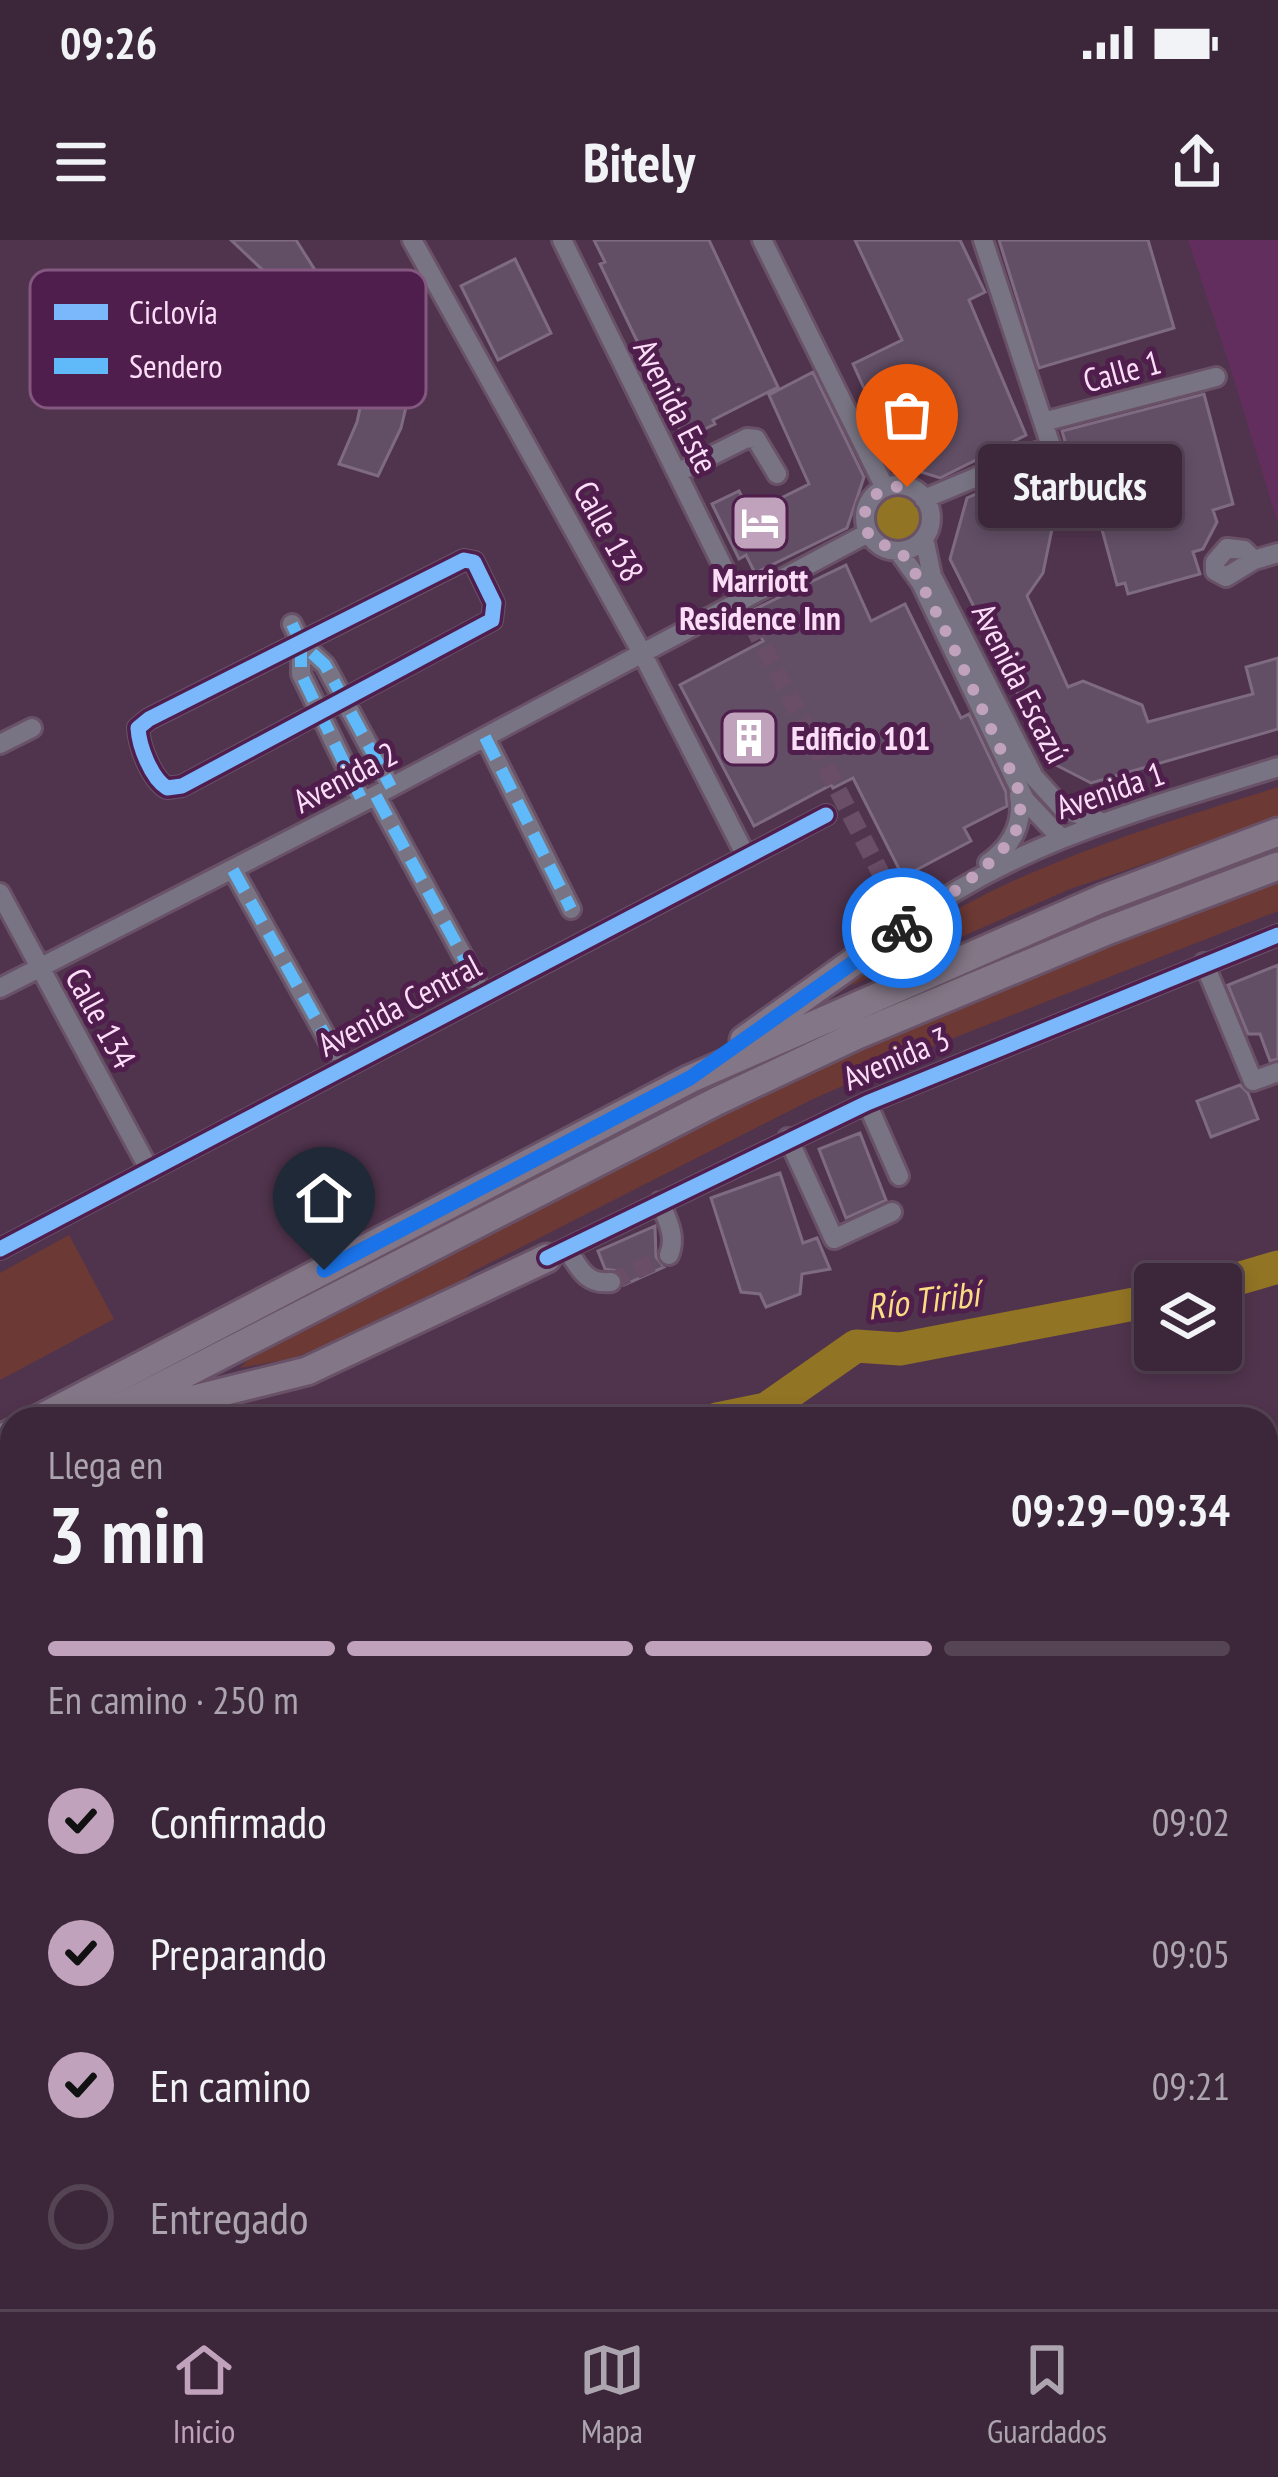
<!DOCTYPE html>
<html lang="es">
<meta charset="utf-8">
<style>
:root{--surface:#3c273a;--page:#432f42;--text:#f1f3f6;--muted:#aca5af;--line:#554454;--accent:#c0a2bc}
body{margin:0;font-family:"PT Sans Narrow",sans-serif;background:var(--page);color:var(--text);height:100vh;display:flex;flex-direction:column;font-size:45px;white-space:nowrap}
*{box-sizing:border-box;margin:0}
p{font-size:39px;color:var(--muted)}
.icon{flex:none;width:66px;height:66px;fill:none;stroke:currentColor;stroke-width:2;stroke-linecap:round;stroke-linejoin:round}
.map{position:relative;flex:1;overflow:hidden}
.sheet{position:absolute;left:0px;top:1167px;width:1278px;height:903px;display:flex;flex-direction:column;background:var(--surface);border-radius:36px 36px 0 0;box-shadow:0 6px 18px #0003,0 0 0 3px var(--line)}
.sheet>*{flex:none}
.controls{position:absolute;left:1134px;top:1023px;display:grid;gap:24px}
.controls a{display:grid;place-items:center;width:108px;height:108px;border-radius:12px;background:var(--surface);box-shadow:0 6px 18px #0003,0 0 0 3px var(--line);font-size:60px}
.pin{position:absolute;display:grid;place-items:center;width:102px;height:102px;color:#fff;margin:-123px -51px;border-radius:50% 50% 50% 0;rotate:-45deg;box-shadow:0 0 12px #0007}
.pin .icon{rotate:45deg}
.courier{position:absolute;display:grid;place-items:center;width:120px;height:120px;margin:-60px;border:9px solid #1a73e8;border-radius:50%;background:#fff;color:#222;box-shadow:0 3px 15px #0007}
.bubble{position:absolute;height:84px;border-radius:12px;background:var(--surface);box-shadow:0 6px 18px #0003,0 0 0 3px var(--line);font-size:39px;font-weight:800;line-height:84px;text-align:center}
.summary em{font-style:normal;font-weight:800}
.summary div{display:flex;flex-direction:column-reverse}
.summary{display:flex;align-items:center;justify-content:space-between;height:204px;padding:0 48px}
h1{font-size:78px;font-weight:800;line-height:90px}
.bar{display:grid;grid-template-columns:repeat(4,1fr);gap:18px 12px;align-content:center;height:144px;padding:0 48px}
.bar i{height:15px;border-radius:9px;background:var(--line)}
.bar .on{background:var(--accent)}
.bar p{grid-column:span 4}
ol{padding:0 48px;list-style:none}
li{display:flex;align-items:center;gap:36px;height:132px}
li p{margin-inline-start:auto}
li .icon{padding:12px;border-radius:50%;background:var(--accent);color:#111;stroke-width:4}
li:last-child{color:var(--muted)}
li i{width:66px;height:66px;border:6px solid var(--line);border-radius:50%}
.status{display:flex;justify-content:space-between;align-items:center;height:84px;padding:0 60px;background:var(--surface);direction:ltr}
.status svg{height:33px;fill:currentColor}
header{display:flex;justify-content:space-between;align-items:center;height:156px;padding:0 48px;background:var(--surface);font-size:54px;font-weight:800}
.tabs{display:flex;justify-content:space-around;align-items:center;height:168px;border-top:3px solid var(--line);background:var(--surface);font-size:33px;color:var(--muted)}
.tabs a{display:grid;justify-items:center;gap:6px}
.tabs .on{color:var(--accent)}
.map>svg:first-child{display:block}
.built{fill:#622e5e}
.green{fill:#6d3935}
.water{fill:#917424}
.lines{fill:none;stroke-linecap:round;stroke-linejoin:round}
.river{stroke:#917424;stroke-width:33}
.building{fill:#624f66;stroke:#7e6b82;stroke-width:3}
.minor-tunnel{stroke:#6a4d67;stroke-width:18;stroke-dasharray:18 9;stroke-linecap:butt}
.minor-casing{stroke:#695267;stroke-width:24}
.highway-casing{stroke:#695267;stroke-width:33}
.path{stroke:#7b7180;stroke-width:3;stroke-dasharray:6 6;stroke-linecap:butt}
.minor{stroke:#797483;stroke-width:18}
.highway{stroke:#837686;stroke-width:27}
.quiet{stroke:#60bafa;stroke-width:12;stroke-dasharray:24 12;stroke-linecap:butt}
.cycleway-casing{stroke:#4f1e4c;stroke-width:22}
.cycleway{stroke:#7ab7fb;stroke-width:15}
.done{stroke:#c0a2bc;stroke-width:12;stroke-dasharray:0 21.6}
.route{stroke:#1a73e8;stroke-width:15}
.labels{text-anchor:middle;stroke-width:10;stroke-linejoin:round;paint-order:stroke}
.street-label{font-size:33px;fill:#fcddf8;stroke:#4f1e4c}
.poi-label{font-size:33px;font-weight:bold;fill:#fcddf8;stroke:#4f1e4c}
.water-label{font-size:36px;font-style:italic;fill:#fbdc85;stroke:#4f1e4c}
.key{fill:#4f1e4c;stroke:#835780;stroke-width:3}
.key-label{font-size:33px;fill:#fcddf8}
</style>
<div class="status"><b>09:26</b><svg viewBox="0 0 49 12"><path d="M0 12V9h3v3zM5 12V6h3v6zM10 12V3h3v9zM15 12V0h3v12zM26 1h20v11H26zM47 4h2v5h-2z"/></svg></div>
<header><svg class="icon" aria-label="menu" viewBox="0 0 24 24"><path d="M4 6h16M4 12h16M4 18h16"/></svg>Bitely<svg class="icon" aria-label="share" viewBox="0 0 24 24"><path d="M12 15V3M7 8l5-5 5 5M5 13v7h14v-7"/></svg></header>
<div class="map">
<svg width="1278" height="2069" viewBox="0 0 1278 2069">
<rect width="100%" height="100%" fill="#50344d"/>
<path class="built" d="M1188,0H1278V284L1231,130Z
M1266,2030L1278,2043V2069H1023L1036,2058H1266Z"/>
<path class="green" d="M1278,547V579L1070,649L850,746C964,640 1133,593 1278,547Z
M1278,640V671L933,806L813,859L472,1032L453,1050L294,1118L240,1128L261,1106L800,829L953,761Z
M69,995L114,1079L0,1140V1033Z"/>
<path class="water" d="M876 278a22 22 0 1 1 44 0a22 22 0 1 1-44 0Z"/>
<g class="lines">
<path class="river" d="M1220,1044L1278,1027
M717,1179L766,1169L856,1106L900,1109L1155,1060
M0,1418L12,1411"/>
</g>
<path class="building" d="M231,0H296L327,49L295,74L270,37Z
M594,0H709L778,147L713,180L715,184L684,199L600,24L605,22Z
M855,0H960L985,52L969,60L1026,195L940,238L899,225L853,124L902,100Z
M999,0H1148L1174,88L1039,128Z
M515,19L551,93L498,120L461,46Z
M377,90L412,98L410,150L401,188L378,236L339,224L357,182Z
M813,132L864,237L847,288L755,333L746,315L739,319L712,264L739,251L747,267L759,260L763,267L809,244L769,155Z
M1204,154L1233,264L1213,270L1217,282L1203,309L1193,312L1200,334L1128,354L1125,343L1117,345L1100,282L1089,285L1062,191Z
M1024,232L1053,284L1043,333L1027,356L1068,447L1083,441L1142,465L1148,482L1253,454L1246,427L1278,418V489L1091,543L1052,523L950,319L967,258Z
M846,325L871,381L905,364L961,478L969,474L1006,552L1007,566L964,588L971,601L903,637L853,538L833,548L831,545L754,586L680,445L763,401L749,372Z
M1278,725V819L1270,821L1260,794H1248L1228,745Z
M1240,845L1248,853L1258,879L1211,897L1197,861Z
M860,893L886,960L846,978L819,909Z
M780,933L803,1003L817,998L830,1029L802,1034L800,1054L766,1067L760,1054L741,1052L711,958Z
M655,986L656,1017L664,1027L624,1045L618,1031L605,1029L598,1011Z"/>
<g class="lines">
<path class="minor-tunnel" d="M739,359L907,684
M611,1042L669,1015"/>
<defs>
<path id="minor" d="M412,0L641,411L746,616
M562,0L739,359
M762,0L885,248
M1043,182L1216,137
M677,233L747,198L756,199L777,234
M865 278a33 33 0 1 1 66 0a33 33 0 1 1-66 0Z
M924,259L1051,206L983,0
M924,298L932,336L1034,537L1063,569L1099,581
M898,311L921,343L1025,560L1060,597
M464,320L474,322L494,363L492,380L182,546L167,548C151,538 139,506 138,488L149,479Z
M1254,320L1244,310L1227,308L1215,322V331L1226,337L1254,320L1278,313
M292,384L301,403L325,425L391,547
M301,403V434L363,562
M485,497L571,669
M0,504L32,488
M376,556L476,740
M988,623C1012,606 1024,584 1019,555
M233,630L334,811
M0,653L150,931
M907,684C1017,601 1149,568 1278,527
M1204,723L1253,841L1278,832
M0,748L363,562L868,293
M867,863L899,936
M788,898L834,999L892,972
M660,962C667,980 677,996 669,1015
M0,1009L826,575
M567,1009C579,1028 586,1045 611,1042
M547,1018L867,863L1278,695
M1266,1376L1271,1389
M1266,1410L1278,1423
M1266,1605L1278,1618
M1266,1804L1278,1817
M1266,1845L1278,1834
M0,1898L12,1887
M1266,2004L1278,2017
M274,2058L284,2069
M952,2058L961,2069
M1177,2058L1186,2069
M192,2069L205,2058
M600,2069L613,2058
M1007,2069L1020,2058"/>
<path id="highway" d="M744,800L907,684
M39,1179L690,839L1101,659L1278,592
M97,1179L717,861L855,796L1109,690L1278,626
M144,1179L182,1162L307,1131L547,1018
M0,1199L12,1193
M0,1229L12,1223"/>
</defs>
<use href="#minor" class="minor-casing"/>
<use href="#highway" class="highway-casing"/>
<path class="path" d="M0,1672L12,1685
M0,1814L12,1827
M0,1964L12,1977
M85,2058L95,2069"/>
<use href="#minor" class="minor"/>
<use href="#highway" class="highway"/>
<path class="quiet" d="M292,384L301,403L325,425L391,547
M301,403V434L363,562
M485,497L571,669
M376,556L476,740
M233,630L334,811"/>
<defs>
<path id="cycleway" d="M464,320L474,322L494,363L492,380L182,546L167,548C151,538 139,506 138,488L149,479Z
M0,1009L826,575
M547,1018L867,863L1278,695"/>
</defs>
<use href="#cycleway" class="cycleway-casing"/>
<use href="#cycleway" class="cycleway"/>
</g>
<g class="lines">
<path class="done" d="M902,688C933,666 1011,617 1019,582C1022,570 1019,557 1017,544C985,478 956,407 920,342C915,333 907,316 898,311C884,303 869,305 865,284C861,258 884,244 907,247"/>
<path class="route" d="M324,1030L690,838L902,688"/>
</g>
<defs>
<symbol id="hotel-square" viewBox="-11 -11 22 22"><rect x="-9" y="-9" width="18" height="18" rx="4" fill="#c0a2bc" stroke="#4f1e4c"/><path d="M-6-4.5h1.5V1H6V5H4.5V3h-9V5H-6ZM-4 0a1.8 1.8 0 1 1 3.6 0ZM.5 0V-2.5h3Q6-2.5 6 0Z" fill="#fff"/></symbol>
<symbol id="building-square" viewBox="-11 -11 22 22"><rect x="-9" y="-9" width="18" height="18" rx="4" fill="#c0a2bc" stroke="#4f1e4c"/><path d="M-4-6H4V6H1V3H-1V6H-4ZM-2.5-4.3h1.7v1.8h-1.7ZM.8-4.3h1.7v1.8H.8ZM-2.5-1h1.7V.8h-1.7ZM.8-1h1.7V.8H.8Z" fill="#fff"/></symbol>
</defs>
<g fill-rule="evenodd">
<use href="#hotel-square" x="727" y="250" width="66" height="66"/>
<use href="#building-square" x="716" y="465" width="66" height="66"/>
</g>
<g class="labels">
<g class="street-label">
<text transform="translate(1122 131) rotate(-15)" y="12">Calle 1</text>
<text transform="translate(676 166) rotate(63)" y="12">Avenida Este</text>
<text transform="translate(609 291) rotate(61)" y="12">Calle 138</text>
<text transform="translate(1021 443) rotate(63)" y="12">Avenida Escazú</text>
<text transform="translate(345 537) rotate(-28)" y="12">Avenida 2</text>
<text transform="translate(1110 550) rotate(-19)" y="12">Avenida 1</text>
<text transform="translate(399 765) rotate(-28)" y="12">Avenida Central</text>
<text transform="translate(101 778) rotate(61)" y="12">Calle 134</text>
<text transform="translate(896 818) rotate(-23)" y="12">Avenida 3</text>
</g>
<g class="poi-label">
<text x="760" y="352">Marriott<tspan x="760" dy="38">Residence Inn</tspan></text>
<text x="791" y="510" text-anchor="start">Edificio 101</text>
</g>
<g class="water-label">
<text transform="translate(923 1060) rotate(-7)" y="13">Río Tiribí</text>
</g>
</g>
<rect x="30" y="30" width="396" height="138" rx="18" class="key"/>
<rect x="54" y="64" width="54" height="16" fill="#7ab7fb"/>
<rect x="54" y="118" width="54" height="16" fill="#60bafa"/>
<g class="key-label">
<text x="129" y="84">Ciclovía</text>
<text x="129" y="138">Sendero</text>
</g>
</svg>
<div class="controls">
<a><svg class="icon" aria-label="layers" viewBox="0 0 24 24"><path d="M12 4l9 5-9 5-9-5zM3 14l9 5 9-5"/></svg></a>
</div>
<div class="pin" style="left:907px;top:247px;background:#ea580c"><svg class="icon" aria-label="bag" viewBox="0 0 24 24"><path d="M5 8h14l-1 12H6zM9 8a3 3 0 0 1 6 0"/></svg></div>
<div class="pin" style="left:324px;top:1030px;background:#1f2937"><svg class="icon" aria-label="home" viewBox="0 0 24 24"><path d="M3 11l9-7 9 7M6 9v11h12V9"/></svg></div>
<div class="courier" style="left:902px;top:688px"><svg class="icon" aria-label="bike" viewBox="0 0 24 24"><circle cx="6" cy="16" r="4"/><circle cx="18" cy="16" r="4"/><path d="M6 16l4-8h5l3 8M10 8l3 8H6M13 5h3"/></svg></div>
<div class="bubble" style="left:978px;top:204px;width:204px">Starbucks</div>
<section class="sheet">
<div class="summary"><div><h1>3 min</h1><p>Llega en</p></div><em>09:29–09:34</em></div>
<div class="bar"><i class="on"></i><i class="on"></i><i class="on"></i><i></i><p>En camino · 250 m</p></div>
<ol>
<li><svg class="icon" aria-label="check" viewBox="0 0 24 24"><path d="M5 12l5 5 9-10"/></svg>Confirmado<p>09:02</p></li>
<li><svg class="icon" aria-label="check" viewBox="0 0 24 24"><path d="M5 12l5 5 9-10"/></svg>Preparando<p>09:05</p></li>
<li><svg class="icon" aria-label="check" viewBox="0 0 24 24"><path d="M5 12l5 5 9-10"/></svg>En camino<p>09:21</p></li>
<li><i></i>Entregado</li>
</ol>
</section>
</div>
<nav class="tabs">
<a class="on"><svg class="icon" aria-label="home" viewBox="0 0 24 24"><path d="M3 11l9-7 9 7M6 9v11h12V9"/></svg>Inicio</a>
<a><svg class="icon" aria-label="map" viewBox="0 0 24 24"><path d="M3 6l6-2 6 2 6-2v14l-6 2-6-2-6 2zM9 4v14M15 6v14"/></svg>Mapa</a>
<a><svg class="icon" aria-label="saved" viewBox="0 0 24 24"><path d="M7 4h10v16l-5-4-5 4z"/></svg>Guardados</a>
</nav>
